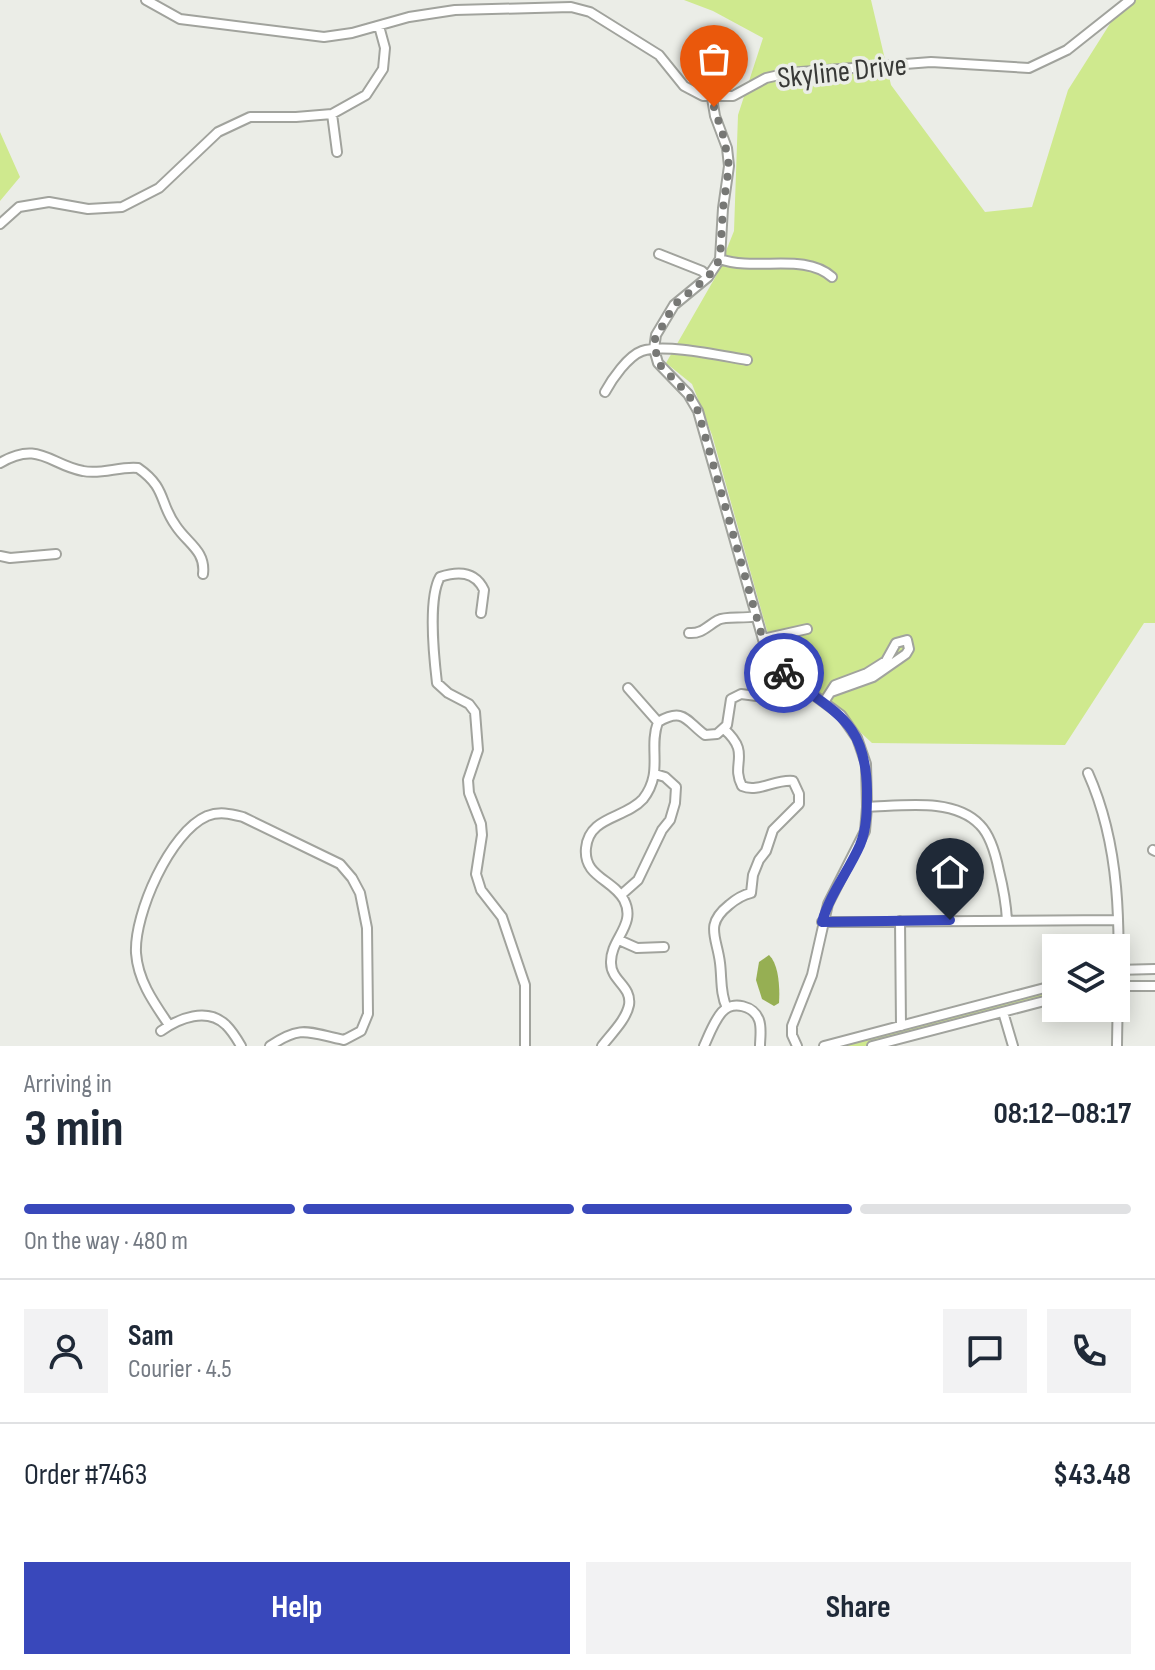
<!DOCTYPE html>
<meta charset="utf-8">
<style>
:root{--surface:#fff;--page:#f2f2f3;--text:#1f2937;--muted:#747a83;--line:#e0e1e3;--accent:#3948bb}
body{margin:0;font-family:"Sofia Sans Condensed",sans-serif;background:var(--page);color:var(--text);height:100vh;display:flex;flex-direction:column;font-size:30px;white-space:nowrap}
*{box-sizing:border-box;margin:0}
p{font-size:26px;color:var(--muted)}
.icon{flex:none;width:44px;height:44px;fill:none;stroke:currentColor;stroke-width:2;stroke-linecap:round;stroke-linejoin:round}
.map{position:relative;height:1046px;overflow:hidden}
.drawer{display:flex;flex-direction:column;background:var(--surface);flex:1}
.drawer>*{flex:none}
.controls{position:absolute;left:1042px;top:934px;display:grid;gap:16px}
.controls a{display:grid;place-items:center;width:88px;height:88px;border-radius:0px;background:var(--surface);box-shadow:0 4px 20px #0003;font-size:40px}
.pin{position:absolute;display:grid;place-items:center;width:68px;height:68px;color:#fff;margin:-82px -34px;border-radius:50% 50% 50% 0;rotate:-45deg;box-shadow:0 0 8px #0007}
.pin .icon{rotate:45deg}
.courier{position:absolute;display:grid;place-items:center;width:80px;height:80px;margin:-40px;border:6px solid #3948bb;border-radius:50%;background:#fff;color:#222;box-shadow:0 2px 10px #0007}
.head em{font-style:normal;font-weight:700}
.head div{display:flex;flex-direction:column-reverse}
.head{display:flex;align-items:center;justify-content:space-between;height:136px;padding:0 24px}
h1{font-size:52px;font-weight:700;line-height:60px}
.bar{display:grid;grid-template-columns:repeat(4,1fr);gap:12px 8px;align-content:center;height:96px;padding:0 24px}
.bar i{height:10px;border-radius:6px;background:var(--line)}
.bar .current{background:var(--accent)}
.bar p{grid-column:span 4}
.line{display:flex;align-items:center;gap:20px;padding:0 24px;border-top:2px solid var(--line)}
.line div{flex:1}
.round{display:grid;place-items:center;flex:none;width:84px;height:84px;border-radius:0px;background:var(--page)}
.cta{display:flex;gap:16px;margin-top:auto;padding:16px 24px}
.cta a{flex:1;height:92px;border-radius:0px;background:var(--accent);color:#fff;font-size:32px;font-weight:700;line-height:92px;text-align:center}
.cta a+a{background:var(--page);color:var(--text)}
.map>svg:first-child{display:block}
.green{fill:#cfe98e}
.water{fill:#96af53}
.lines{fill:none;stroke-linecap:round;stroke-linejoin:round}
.minor-casing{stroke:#a1a39d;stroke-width:12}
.minor{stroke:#fff;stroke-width:8}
.done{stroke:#777875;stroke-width:8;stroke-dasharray:0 14.4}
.route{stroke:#3948bb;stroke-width:10}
.labels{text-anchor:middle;stroke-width:7;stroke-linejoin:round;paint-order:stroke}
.street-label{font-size:30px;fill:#383937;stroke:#ebede7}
</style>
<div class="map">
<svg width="1155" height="1046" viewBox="0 0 1155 1046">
<rect width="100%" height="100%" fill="#ebede7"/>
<path class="green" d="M684,0H871L891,85L985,212L1032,207L1068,90L1125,0H1155V623H1144L1065,745L872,743L773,652L712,435L692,384L666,363L716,276L734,231L738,115L763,38L713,11Z
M0,132L20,177L0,201Z
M1056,989V996L865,1046H838Z"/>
<path class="water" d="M769,955C779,964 780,989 779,1003L774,1006L762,999L756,980L759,962Z"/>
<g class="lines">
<defs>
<path id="minor" d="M146,0L180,19L324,37L352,33L409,17L455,10L571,7L590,12L659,55L684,86L703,96H733L766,78L788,73L931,62L1029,68L1067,50L1130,0
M712,98L715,116L727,148L729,166L723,208L720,259L708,277L674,305L656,335L654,349L658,363L688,394L698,411L766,650L784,673L841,715L857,738L866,764L867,807L865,831L828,904L812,975L792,1026V1035L797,1046
M332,114L337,152
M0,224L19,207L49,202L88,209L122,207L159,188L218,132L250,117H296L332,114L366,95L383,69L385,48L379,26
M659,254L702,271L708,277
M720,259C756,272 804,252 832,277
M605,392C612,379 628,356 642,351C665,343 722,356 747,360
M0,463C39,440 50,465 83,471C101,475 120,466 138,468C167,488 159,503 176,526C187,543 206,551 203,574
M0,556L10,558L56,554
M481,613L484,590C475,571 458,571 440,577C428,598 434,658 437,683L448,693L469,704L475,712L478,750L468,780L469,793L481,824L482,835L476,874L481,890L502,917L525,985V1046
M689,633C702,634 707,626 718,620C726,616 744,619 756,616
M763,639L807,629
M628,688L658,722
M824,702L835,685L867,673L886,661L896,643L907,640L909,649L906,654L873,677L831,692
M724,729C752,754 730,763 742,786C758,793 775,779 793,781L799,794V804L773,830L766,851L759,860L753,875L751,893C742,895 736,899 729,905C704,925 717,937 720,963C722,978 720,994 727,1008
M1088,773C1127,860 1118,953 1117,1046
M867,807C901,806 954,797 980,825C991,836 996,856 999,871C1003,887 1006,903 1007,920
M1153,850L1155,851
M621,895L638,880L662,830L670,820L675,803L676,787L665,777L655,774
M900,921L901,1026
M822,922L1118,920
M619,940L637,948L664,947
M1116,970L1155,969
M1116,986H1155
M1003,1012L1013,1046
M169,1025C154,1003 138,981 136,953C134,914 170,832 207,816C220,811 231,814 243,817L340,864L352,878L360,893L367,928L368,1014L361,1031L344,1040C309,1033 302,1024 270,1046
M161,1031C179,1018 207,1007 226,1025C232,1031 237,1039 241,1046
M602,1046C611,1034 626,1020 629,1005C632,986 611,981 611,963C610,939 637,925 624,900C613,879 583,877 586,848C589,816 625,819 643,799C664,772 648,749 658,722C684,707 686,721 705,735L717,734L727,725L731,699L741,694L779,699L795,682
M704,1046C709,1035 714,1021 722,1012C733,1000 754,1006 759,1020C762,1028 760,1038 760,1046
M824,1046L1056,985
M872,1046L1056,998"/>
</defs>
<use href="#minor" class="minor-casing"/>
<use href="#minor" class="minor"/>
</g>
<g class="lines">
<path class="done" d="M714,107L724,138L729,166L723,208L720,259L708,277L674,305L654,341L658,363L688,394L698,411L766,650L784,673"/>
<path class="route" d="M784,673C832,713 866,718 867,791C867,810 867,828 860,845C848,872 830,894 822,922L950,920"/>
</g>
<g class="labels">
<g class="street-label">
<text transform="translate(842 71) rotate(-6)" y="10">Skyline Drive</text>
</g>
</g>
</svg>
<div class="controls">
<a><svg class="icon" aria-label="layers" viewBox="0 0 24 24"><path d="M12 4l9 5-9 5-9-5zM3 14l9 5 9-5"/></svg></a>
</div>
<div class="pin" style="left:714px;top:107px;background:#ea580c"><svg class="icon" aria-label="bag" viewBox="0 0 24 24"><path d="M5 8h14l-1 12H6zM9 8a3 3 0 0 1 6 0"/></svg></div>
<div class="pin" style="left:950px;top:920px;background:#1f2937"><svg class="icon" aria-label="home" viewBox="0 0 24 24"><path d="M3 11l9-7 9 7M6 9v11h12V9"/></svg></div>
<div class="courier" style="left:784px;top:673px"><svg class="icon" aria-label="bike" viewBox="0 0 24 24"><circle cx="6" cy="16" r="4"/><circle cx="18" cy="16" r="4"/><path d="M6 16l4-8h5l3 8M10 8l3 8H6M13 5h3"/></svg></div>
</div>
<section class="drawer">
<div class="head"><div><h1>3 min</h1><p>Arriving in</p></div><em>08:12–08:17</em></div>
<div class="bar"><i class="current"></i><i class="current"></i><i class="current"></i><i></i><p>On the way · 480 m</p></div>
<div class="line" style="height:144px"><a class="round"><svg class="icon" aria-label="person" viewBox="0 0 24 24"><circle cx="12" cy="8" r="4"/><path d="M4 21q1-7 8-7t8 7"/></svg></a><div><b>Sam</b><p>Courier · 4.5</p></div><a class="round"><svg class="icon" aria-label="chat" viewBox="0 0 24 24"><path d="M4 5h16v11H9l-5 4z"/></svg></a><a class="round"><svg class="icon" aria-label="phone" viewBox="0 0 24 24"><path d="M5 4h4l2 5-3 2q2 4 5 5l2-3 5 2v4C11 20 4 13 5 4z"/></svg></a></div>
<div class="line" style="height:104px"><div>Order #7463</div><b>$43.48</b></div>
<div class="cta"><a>Help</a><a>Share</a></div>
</section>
